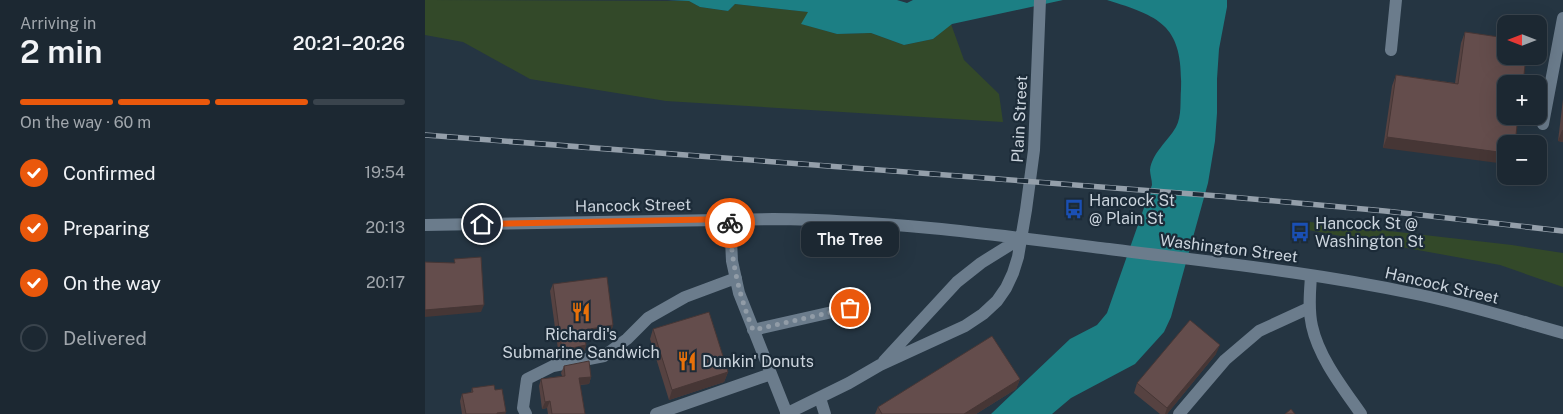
<!DOCTYPE html>
<meta charset="utf-8">
<style>
:root{--surface:#1c2832;--page:#29343e;--text:#f1f3f6;--muted:#a0a6ac;--line:#3a444d;--accent:#ea580c}
body{margin:0;font-family:"Public Sans",sans-serif;background:var(--page);color:var(--text);height:100vh;display:flex;flex-direction:column;font-size:19px;white-space:nowrap}
*{box-sizing:border-box;margin:0}
p{font-size:16px;color:var(--muted)}
.icon{flex:none;width:28px;height:28px;fill:none;stroke:currentColor;stroke-width:2;stroke-linecap:round;stroke-linejoin:round}
.map{position:relative;flex:1;overflow:hidden}
.panel{display:flex;flex-direction:column;background:var(--surface);width:425px}
.panel>*{flex:none}
.needle{width:32px;rotate:270deg}
.tools{position:absolute;left:1072px;top:15px;display:grid;gap:10px}
.tools a{display:grid;place-items:center;width:50px;height:50px;border-radius:10px;background:var(--surface);box-shadow:0 5px 20px #0002,0 0 0 1px var(--line);font-size:25px}
.pin{position:absolute;display:grid;place-items:center;width:42px;height:42px;color:#fff;margin:-21px;border:2px solid #fff;border-radius:50%;box-shadow:0 1px 5px #0007}
.courier{position:absolute;display:grid;place-items:center;width:50px;height:50px;margin:-25px;border:4px solid #ea580c;border-radius:50%;background:#fff;color:#222;box-shadow:0 1px 6px #0007}
.bubble{position:absolute;height:35px;border-radius:10px;background:var(--surface);box-shadow:0 5px 20px #0002,0 0 0 1px var(--line);font-size:16px;font-weight:600;line-height:35px;text-align:center}
.summary em{font-style:normal;font-weight:600}
.summary div{display:flex;flex-direction:column-reverse}
.summary{display:flex;align-items:center;justify-content:space-between;height:85px;padding:0 20px}
h1{font-size:32px;font-weight:600;line-height:38px}
.bar{display:grid;grid-template-columns:repeat(4,1fr);gap:8px 5px;align-content:center;height:60px;padding:0 20px}
.bar i{height:6px;border-radius:4px;background:var(--line)}
.bar .active{background:var(--accent)}
.bar p{grid-column:span 4}
ol{padding:0 20px;list-style:none}
li{display:flex;align-items:center;gap:15px;height:55px}
li p{margin-inline-start:auto}
li .icon{padding:5px;border-radius:50%;background:var(--accent);color:#fff;stroke-width:4}
li:last-child{color:var(--muted)}
li i{width:28px;height:28px;border:2px solid var(--line);border-radius:50%}
main{display:flex;flex:1;min-height:0}
.map>svg:first-child{display:block}
.green{fill:#334929}
.water{fill:#1c7f84}
.lines{fill:none;stroke-linecap:round;stroke-linejoin:round}
.service{stroke:#6b7c8c;stroke-width:12}
.minor{stroke:#6b7c8c;stroke-width:12}
.secondary{stroke:#6b7c8c;stroke-width:12}
.rail-casing{stroke:#949faa;stroke-width:5.5}
.rail{stroke:#1c2b38;stroke-width:4;stroke-dasharray:11;stroke-linecap:butt}
.wall{fill:#564241}
.shaded-wall{fill:#463635}
.building{fill:#644d4c;stroke:#463635}
.done{stroke:#919ca7;stroke-width:5;stroke-dasharray:0 9}
.route{stroke:#ea580c;stroke-width:6}
.labels{text-anchor:middle;stroke-width:4.5;stroke-linejoin:round;paint-order:stroke}
.street-label{font-size:16px;fill:#cbd4dd;stroke:#1c2b38}
.poi-label{font-size:16px;fill:#cbd4dd;stroke:#1c2b38;text-anchor:start}
</style>
<main>
<section class="panel">
<div class="summary"><div><h1>2 min</h1><p>Arriving in</p></div><em>20:21–20:26</em></div>
<div class="bar"><i class="active"></i><i class="active"></i><i class="active"></i><i></i><p>On the way · 60 m</p></div>
<ol>
<li><svg class="icon" aria-label="check" viewBox="0 0 24 24"><path d="M5 12l5 5 9-10"/></svg>Confirmed<p>19:54</p></li>
<li><svg class="icon" aria-label="check" viewBox="0 0 24 24"><path d="M5 12l5 5 9-10"/></svg>Preparing<p>20:13</p></li>
<li><svg class="icon" aria-label="check" viewBox="0 0 24 24"><path d="M5 12l5 5 9-10"/></svg>On the way<p>20:17</p></li>
<li><i></i>Delivered</li>
</ol>
</section>
<div class="map">
<svg width="1138" height="414" viewBox="0 0 1138 414">
<rect width="100%" height="100%" fill="#253542"/>
<path class="green" d="M0,0L264,1L275,7L303,11L310,4L384,12L377,24L412,34L446,33L479,45L508,39L526,24L539,60L574,94L578,122L241,101L105,79L38,42L0,35Z
M885,222L1087,245L1138,253V287L1075,265L883,230Z"/>
<path class="water" d="M242,0H472L482,3L488,0H638L527,24L508,39L479,45L446,33L412,34L376,24L383,12L310,4L303,11L275,7L264,1Z
M682,0H802V7L794,49L792,79V113L790,141L783,183L746,317L739,332L710,364L646,398L627,414H566L645,339L672,325L682,313L727,185C727,180 725,174 725,170C727,153 743,141 751,127C757,116 755,101 756,89C758,26 737,17 682,0Z"/>
<g class="lines">
<path class="service" d="M966,50L971,0
M1118,124L1138,18
M305,219L307,261L314,293L362,414
M328,330L425,308
M395,398L400,414
M101,414L98,408L102,379L128,366L179,356L202,339L223,318L260,297L311,278
M231,414L346,374
M754,414L800,360L834,331L884,308"/>
<path class="minor" d="M886,276C885,292 883,309 887,326C894,358 918,388 936,414"/>
<path class="secondary" d="M0,225L348,219C460,220 573,235 684,249C785,262 887,272 986,293C1038,303 1088,319 1138,333
M459,361L532,282L556,263L596,238
M361,414L424,383L455,365L540,326L558,314L572,301L581,288L588,273L593,257L601,210L609,150L615,0"/>
<defs>
<path id="rail" d="M0,135L794,196L960,211L1138,231"/>
</defs>
<use href="#rail" class="rail-casing"/>
<use href="#rail" class="rail"/>
</g>
<path class="wall" d="M1040,32L1081,56L958,148L967,86L971,75L1030,83L1036,43Z
M1138,99V142L1133,141Z
M128,284L188,325L186,332L160,336L161,345L159,352L134,357L125,291Z
M228,329L303,372L299,382L244,400L225,339Z
M791,354L742,414H735L709,393L712,383Z
M139,366L166,377L164,384L155,385L160,414H123L122,408L117,409L114,386L116,379L137,376L136,373Z
M595,379L591,389L551,414H450L453,407Z
M47,388L70,390L81,412L80,414H37L35,401L37,394L46,393Z"/>
<path class="shaded-wall" d="M1137,130H1138V142L1133,141Z
M962,137L1081,153V164L958,148Z
M59,305L56,312L0,317V310Z
M188,325L186,332L156,337L159,330Z
M161,345L159,352L134,357L137,350Z
M795,345L791,354L742,414H740L742,408Z
M303,372L299,382L244,400L247,390Z
M166,377L164,384L151,385L154,378Z
M595,379L591,389L551,414H539Z
M125,401L122,408L117,409L120,402Z
M81,412L80,414H72V413Z"/>
<path class="building" d="M1040,32L1081,38V56H1101L1098,84H1081V116H1093L1090,144H1081V153L962,137L971,75L1033,84Z
M56,257L59,305L0,310V262L30,263L29,259Z
M182,277L188,325L159,330L161,345L137,350L128,284Z
M284,312L303,372L247,390L228,329Z
M765,320L795,345L742,408L712,383Z
M567,336L595,379L539,414H457L453,407Z
M164,361L166,377L154,378L160,414H127L125,401L120,402L116,379L140,376L139,366Z
M69,385L70,390L77,389L81,412L72,413V414H41L37,394L48,392L47,388Z
M866,409L870,414H860Z"/>
<g class="lines">
<path class="done" d="M305,223C306,261 314,295 328,330L425,308"/>
<path class="route" d="M57,224L305,219V223"/>
</g>
<defs>
<symbol id="bus-bare" viewBox="-9 -9 18 18"><path d="M-5-6H5V4H4V6H2V4H-2V6H-4V4H-5ZM-3.5-4V0h7V-4ZM-3.5 1.2v1.5H-2V1.2ZM2 1.2v1.5H3.5V1.2Z" fill="#1a4fb4" stroke="#1c2b38" stroke-width="2.5" paint-order="stroke"/></symbol>
<symbol id="restaurant-bare" viewBox="-9 -9 18 18"><path d="M-5-6h1v4h1v-4h1v4h1v-4h1v5L-1.5 .5V6h-2V.5L-5-1ZM5-6V6H3V1.5H1.5Q1.5-4 5-6Z" fill="#e8710a" stroke="#1c2b38" stroke-width="2.5" paint-order="stroke"/></symbol>
</defs>
<g fill-rule="evenodd">
<use href="#bus-bare" x="635" y="195" width="28" height="28"/>
<use href="#bus-bare" x="861" y="218" width="28" height="28"/>
<use href="#restaurant-bare" x="142" y="298" width="28" height="28"/>
<use href="#restaurant-bare" x="248" y="347" width="28" height="28"/>
</g>
<g class="labels">
<g class="street-label">
<text transform="translate(594 119) rotate(-87)" y="6">Plain Street</text>
<text transform="translate(208 205) rotate(-1)" y="6">Hancock Street</text>
<text transform="translate(804 248) rotate(7)" y="6">Washington Street</text>
<text transform="translate(1017 285) rotate(13)" y="6">Hancock Street</text>
</g>
<g class="poi-label">
<text x="664" y="206">Hancock St<tspan x="664" dy="18">@ Plain St</tspan></text>
<text x="890" y="229">Hancock St @<tspan x="890" dy="18">Washington St</tspan></text>
<text x="156" y="340" text-anchor="middle">Richardi's<tspan x="156" dy="18">Submarine Sandwich</tspan></text>
<text x="277" y="367">Dunkin' Donuts</text>
</g>
</g>
</svg>
<div class="tools">
<a><svg class="needle" viewBox="-14 -14 28 28"><path d="M0-13l5 13h-10z" fill="#e53935"/><path d="M0 13l5-13h-10z" fill="#a0a6ac"/></svg></a>
<a>+</a>
<a>−</a>
</div>
<div class="pin" style="left:425px;top:308px;background:#ea580c"><svg class="icon" aria-label="bag" viewBox="0 0 24 24"><path d="M5 8h14l-1 12H6zM9 8a3 3 0 0 1 6 0"/></svg></div>
<div class="pin" style="left:57px;top:224px;background:#1f2937"><svg class="icon" aria-label="home" viewBox="0 0 24 24"><path d="M3 11l9-7 9 7M6 9v11h12V9"/></svg></div>
<div class="courier" style="left:305px;top:223px"><svg class="icon" aria-label="bike" viewBox="0 0 24 24"><circle cx="6" cy="16" r="4"/><circle cx="18" cy="16" r="4"/><path d="M6 16l4-8h5l3 8M10 8l3 8H6M13 5h3"/></svg></div>
<div class="bubble" style="left:376px;top:222px;width:98px">The Tree</div>
</div>
</main>
